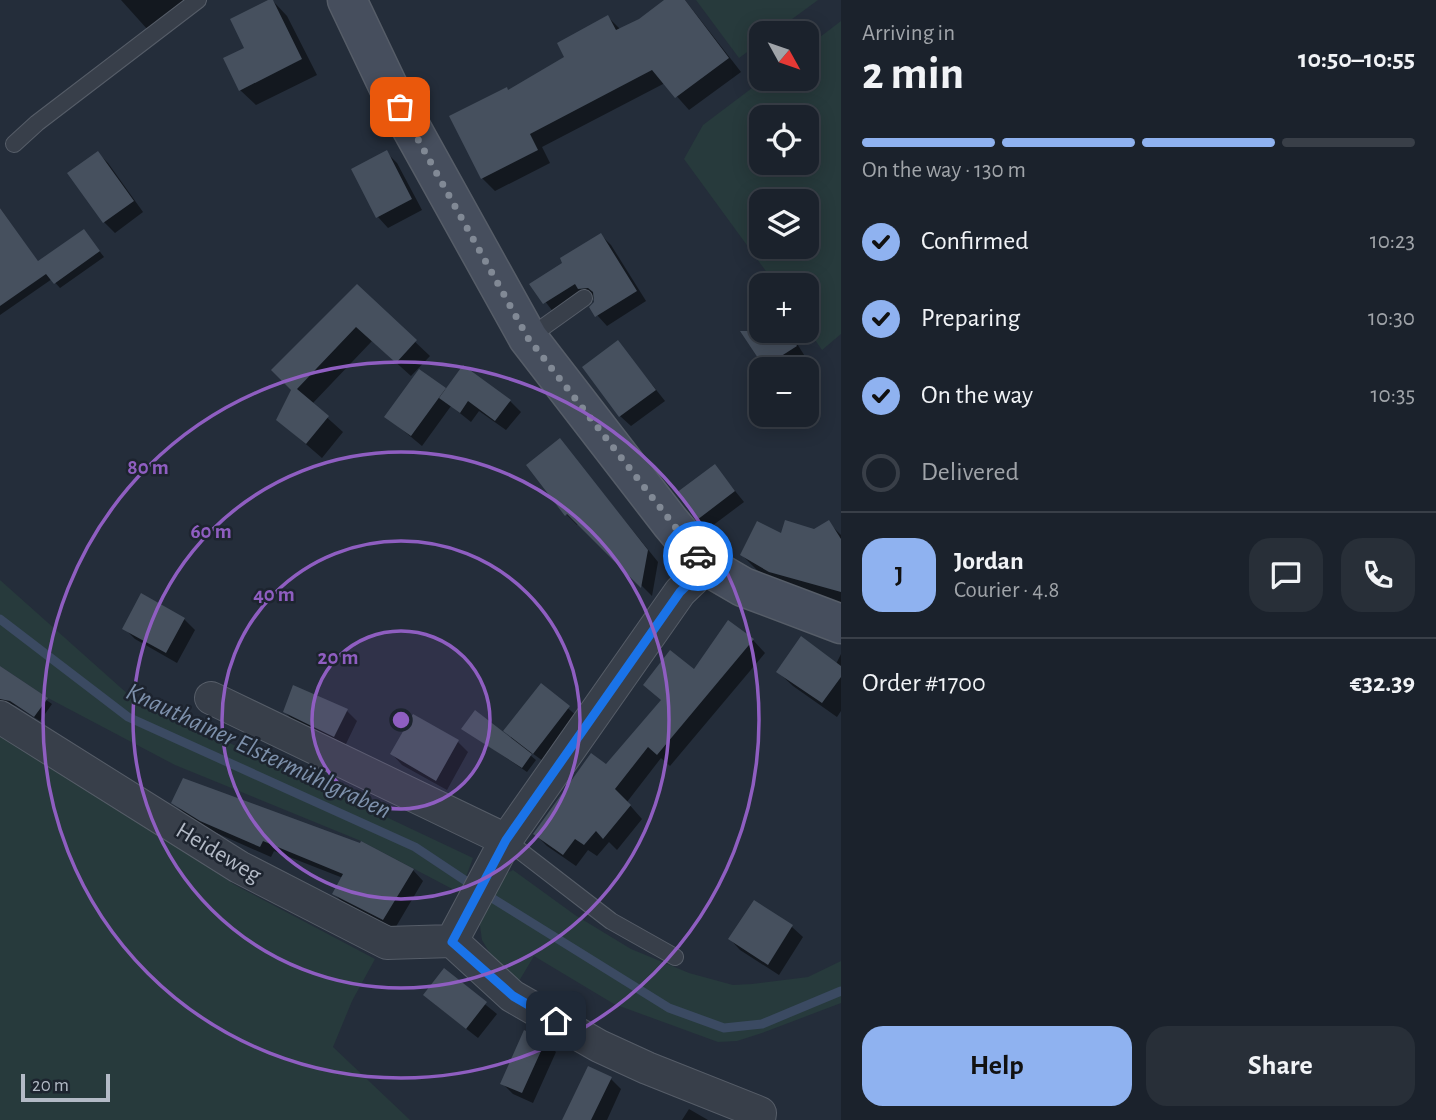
<!DOCTYPE html>
<meta charset="utf-8">
<style>
:root{--surface:#1b222c;--page:#282f38;--text:#f1f3f6;--muted:#a0a4a9;--line:#393f48;--accent:#8fb2f0}
body{margin:0;font-family:"Alegreya Sans",sans-serif;background:var(--page);color:var(--text);height:100vh;display:flex;flex-direction:column;font-size:26px;white-space:nowrap}
*{box-sizing:border-box;margin:0}
p{font-size:23px;color:var(--muted)}
.icon{flex:none;width:38px;height:38px;fill:none;stroke:currentColor;stroke-width:2;stroke-linecap:round;stroke-linejoin:round}
.map{position:relative;flex:1;overflow:hidden}
.side{display:flex;flex-direction:column;background:var(--surface);width:595px}
.side>*{flex:none}
.needle{width:46px;rotate:130deg}
.fabs{position:absolute;left:749px;top:21px;display:grid;gap:14px}
.fabs a{display:grid;place-items:center;width:70px;height:70px;border-radius:14px;background:var(--surface);box-shadow:0 4px 18px #0003,0 0 0 2px var(--line);font-size:35px}
.scale{position:absolute;left:21px;bottom:18px;width:89px;box-sizing:border-box;padding-left:7px;border:4px solid #b3bac6;border-top:0;font-size:19px;line-height:24px;white-space:nowrap;color:#b3bac6;-webkit-text-stroke:5px #1d242f;paint-order:stroke}
.pin{position:absolute;display:grid;place-items:center;width:60px;height:60px;color:#fff;margin:-30px;border-radius:14px;box-shadow:0 4px 10px #0006}
.courier{position:absolute;display:grid;place-items:center;width:70px;height:70px;margin:-35px;border:5px solid #1a73e8;border-radius:50%;background:#fff;color:#222;box-shadow:0 2px 9px #0007}
.summary em{font-style:normal;font-weight:700}
.summary div{display:flex;flex-direction:column-reverse}
.summary{display:flex;align-items:center;justify-content:space-between;height:119px;padding:0 21px}
h1{font-size:46px;font-weight:700;line-height:52px}
.bar{display:grid;grid-template-columns:repeat(4,1fr);gap:10px 7px;align-content:center;height:84px;padding:0 21px}
.bar i{height:9px;border-radius:5px;background:var(--line)}
.bar .on{background:var(--accent)}
.bar p{grid-column:span 4}
.line{display:flex;align-items:center;gap:18px;padding:0 21px;border-top:2px solid var(--line)}
.line div{flex:1}
.round{display:grid;place-items:center;flex:none;width:74px;height:74px;border-radius:21px;background:var(--page)}
ol{padding:0 21px;list-style:none}
li{display:flex;align-items:center;gap:21px;height:77px}
li p{margin-inline-start:auto}
li .icon{padding:7px;border-radius:50%;background:var(--accent);color:#111;stroke-width:4}
li:last-child{color:var(--muted)}
li i{width:38px;height:38px;border:4px solid var(--line);border-radius:50%}
.action{display:flex;gap:14px;margin-top:auto;padding:14px 21px}
.action a{flex:1;height:80px;border-radius:21px;background:var(--accent);color:#111;font-size:28px;font-weight:700;line-height:80px;text-align:center}
.action a+a{background:var(--page);color:var(--text)}
main{display:flex;flex:1;min-height:0}
.map>svg:first-child{display:block}
.green{fill:#273a3c;fill-rule:evenodd}
.shadow{fill:#0007}
.lines{fill:none;stroke-linecap:round;stroke-linejoin:round}
.stream{stroke:#3b4a62;stroke-width:9}
.building{fill:#46505e}
.lane-casing{stroke:#565d68;stroke-width:18}
.street-casing{stroke:#565d68;stroke-width:34}
.secondary-casing{stroke:#565d68;stroke-width:41}
.lane{stroke:#383f4a;stroke-width:16}
.street{stroke:#383f4a;stroke-width:32}
.secondary{stroke:#464e5d;stroke-width:38}
.done{stroke:#818995;stroke-width:7;stroke-dasharray:0 12.6}
.route{stroke:#1a73e8;stroke-width:9}
.ring{fill:none;stroke:#8f5ec1;stroke-width:3.5}
.labels{text-anchor:middle;stroke-width:5;stroke-linejoin:round;paint-order:stroke}
.street-label{font-size:24px;fill:#b3bac6;stroke:#1d242f}
.water-label{font-size:26px;font-style:italic;fill:#7d90ab;stroke:#1d242f}
.centre{fill:#8f5ec1;stroke:#1d242f;stroke-width:3.5}
.ring-label{font-size:21px;text-anchor:middle;font-weight:bold;fill:#8f5ec1;stroke:#1d242f;stroke-width:5;stroke-linejoin:round;paint-order:stroke}
</style>
<main>
<div class="map">
<svg width="841" height="1120" viewBox="0 0 841 1120">
<rect width="100%" height="100%" fill="#242d3a"/>
<path class="green" d="M696,0H818L773,33H761V42L739,58Z
M841,21V334L822,350L807,328V285H776L684,159L703,125L764,79H807V47ZM807,117V163H761V117ZM761,201H807V247H761Z
M0,580L130,696L473,858L460,893L361,841L175,765L48,698L0,666Z
M0,735L108,801L235,885L375,959L352,1001L333,1047L410,1120H0Z
M513,870L575,915L631,949L689,973L733,985L752,984L808,977L841,961V1003L762,1033L737,1041L718,1042L614,1004L534,956L519,981L495,962L482,940L478,912L498,878Z"/>
<path class="shadow" d="M121,0H188L148,30Z
M272,0L287,16L317,75L256,105L240,90L247,49Z
M666,0H685L741,72L689,110L665,83L542,147L550,163L495,191L482,178L509,92L566,58L608,17L621,30L640,21Z
M98,153L108,163L143,212L115,233L104,222L69,173Z
M387,153L397,163L422,210L388,228L378,217Z
M0,208L39,263L84,231L104,257L60,288L52,279L0,315Z
M601,235L611,245L646,301L607,326L597,315L595,298L554,313L532,284L565,263Z
M357,287L430,356L411,376L372,341L312,404L343,432L322,458L278,420Z
M761,329L789,331L806,358L788,369H768L747,338Z
M618,342L665,401L631,426L620,416Z
M420,372L446,391L510,401L521,412L506,430L479,411L471,422L451,406L422,446L387,417Z
M560,440L658,562L652,596L579,523L577,525L566,514Z
M715,466L744,502L708,529L698,518Z
M829,523L841,535V603L787,587L757,570L742,555L782,535L814,531Z
M184,619L195,630L177,663L135,639L124,628Z
M729,623L753,640L765,653L670,766L661,758L627,802L642,819L617,850L609,842L597,856L588,850L576,866L547,846L535,834L606,767L694,671Z
M841,654V711L837,717L793,686L778,672L836,664Z
M0,668L52,704L40,721L16,706L0,701Z
M541,685L578,717L543,761L532,753L530,755L536,760L527,772L464,729L510,739Z
M347,711L357,721L345,746L296,723L285,712Z
M458,742L468,752L447,790L402,765L392,754Z
M173,802L413,870L423,881L394,930L345,904L334,894L343,878L274,851L271,857L212,831L184,813Z
M754,902L792,927L803,937L779,975L740,950L730,939Z
M444,971L497,1014L478,1038L436,1005Z
M545,1041L556,1052L533,1103L513,1094L502,1083Z
M611,1079L621,1089L607,1120H569Z
M689,1109L708,1120H682Z"/>
<g class="lines">
<path class="stream" d="M0,619L128,717L415,847L472,885
M487,895L669,1008L724,1028L762,1024L841,991"/>
</g>
<path class="building" d="M268,0H273L302,59L239,91L223,58L244,48L230,19Z
M664,0H685L729,58L675,98L652,70L530,134L538,150L481,179L449,116L507,87L508,90L564,57L557,43L608,15L616,30L639,19Z
M387,150L412,199L376,218L351,169Z
M98,151L134,201L103,223L67,173Z
M0,208L38,261L84,229L100,251L54,284L46,274L0,306Z
M601,233L637,291L595,317L589,307L594,302L593,292L588,288L578,289L575,284L543,304L529,284L562,263L560,258Z
M357,284L417,340L396,363L356,327L297,389L329,416L306,444L276,420L291,390L271,370Z
M740,331H787L797,346L764,367Z
M618,340L656,390L619,417L582,367Z
M463,365L511,400L495,421L468,401L460,413L439,398Z
M419,369L446,388L411,436L384,417Z
M560,438L648,550L641,588L567,514L565,516L526,465Z
M715,464L735,491L697,520L676,493Z
M785,520L814,529L829,520L841,539V592L769,572L740,555L757,521L781,533Z
M141,593L185,618L166,653L122,629Z
M728,620L754,639L657,755L648,747L615,789L631,805L603,839L596,831L584,845L575,839L563,855L533,834L591,753L606,764L661,700L643,685L670,650L694,669Z
M801,636L841,666V677L822,703L776,672Z
M0,666L48,698L34,717L10,701L0,699Z
M541,683L570,706L533,754L503,731Z
M293,685L348,709L334,737L283,712Z
M475,710L532,754L522,768L461,729Z
M413,714L459,740L436,781L390,754Z
M183,778L360,843L361,841L414,869L383,920L332,894L343,874L263,841L260,847L200,821L171,803Z
M754,900L793,925L768,965L728,939Z
M444,968L487,1002L466,1029L423,995Z
M524,1030L546,1040L522,1093L500,1084Z
M588,1066L612,1077L591,1120H562Z"/>
<g class="lines">
<defs>
<path id="lane" d="M14,144L37,123L198,0
M528,338L584,298
M506,840L611,921L675,957"/>
<path id="street" d="M211,698L506,840
M0,717L239,867L387,943L452,941L512,996L599,1046L647,1068L760,1113L759,1120
M452,941L506,840L680,592L707,566"/>
<path id="secondary" d="M347,0L388,86L528,338L670,522L707,566L743,587L841,624"/>
</defs>
<use href="#lane" class="lane-casing"/>
<use href="#street" class="street-casing"/>
<use href="#secondary" class="secondary-casing"/>
<use href="#lane" class="lane"/>
<use href="#street" class="street"/>
<use href="#secondary" class="secondary"/>
</g>
<g class="lines">
<path class="done" d="M400,107L528,338L698,556"/>
<path class="route" d="M556,1021L513,996L452,942L506,840L680,592L707,566L698,556"/>
</g>
<circle cx="401" cy="720" r="89" fill="#8f5ec1" fill-opacity=".12"/>
<g class="ring">
<circle cx="401" cy="720" r="89"/>
<circle cx="401" cy="720" r="179"/>
<circle cx="401" cy="720" r="268"/>
<circle cx="401" cy="720" r="358"/>
</g>
<g class="labels">
<g class="street-label">
<text transform="translate(219 852) rotate(31)" y="8">Heideweg</text>
</g>
<g class="water-label">
<text transform="translate(259 750) rotate(25)" y="9">Knauthainer Elstermühlgraben</text>
</g>
</g>
<circle cx="401" cy="720" r="10" class="centre"/>
<g class="ring-label">
<text x="148" y="474">80 m</text>
<text x="211" y="538">60 m</text>
<text x="274" y="601">40 m</text>
<text x="338" y="664">20 m</text>
</g>
</svg>
<div class="fabs">
<a><svg class="needle" viewBox="-14 -14 28 28"><path d="M0-13l5 13h-10z" fill="#e53935"/><path d="M0 13l5-13h-10z" fill="#a0a4a9"/></svg></a>
<a><svg class="icon" aria-label="locate" viewBox="0 0 24 24"><circle cx="12" cy="12" r="6"/><path d="M12 2v4M12 18v4M2 12h4M18 12h4"/></svg></a>
<a><svg class="icon" aria-label="layers" viewBox="0 0 24 24"><path d="M12 4l9 5-9 5-9-5zM3 14l9 5 9-5"/></svg></a>
<a>+</a>
<a>−</a>
</div>
<div class="scale">20 m</div>
<div class="pin" style="left:400px;top:107px;background:#ea580c"><svg class="icon" aria-label="bag" viewBox="0 0 24 24"><path d="M5 8h14l-1 12H6zM9 8a3 3 0 0 1 6 0"/></svg></div>
<div class="pin" style="left:556px;top:1021px;background:#1f2937"><svg class="icon" aria-label="home" viewBox="0 0 24 24"><path d="M3 11l9-7 9 7M6 9v11h12V9"/></svg></div>
<div class="courier" style="left:698px;top:556px"><svg class="icon" aria-label="car" viewBox="0 0 24 24"><path d="M5 17H2v-5l4-1 3-4h7l3 4 3 1v5h-3M9 17h6M6 11h13"/><circle cx="7" cy="17" r="2"/><circle cx="17" cy="17" r="2"/></svg></div>
</div>
<section class="side">
<div class="summary"><div><h1>2 min</h1><p>Arriving in</p></div><em>10:50–10:55</em></div>
<div class="bar"><i class="on"></i><i class="on"></i><i class="on"></i><i></i><p>On the way · 130 m</p></div>
<ol>
<li><svg class="icon" aria-label="check" viewBox="0 0 24 24"><path d="M5 12l5 5 9-10"/></svg>Confirmed<p>10:23</p></li>
<li><svg class="icon" aria-label="check" viewBox="0 0 24 24"><path d="M5 12l5 5 9-10"/></svg>Preparing<p>10:30</p></li>
<li><svg class="icon" aria-label="check" viewBox="0 0 24 24"><path d="M5 12l5 5 9-10"/></svg>On the way<p>10:35</p></li>
<li><i></i>Delivered</li>
</ol>
<div class="line" style="height:126px"><b class="round" style="background:var(--accent);color:#111">J</b><div><b>Jordan</b><p>Courier · 4.8</p></div><a class="round"><svg class="icon" aria-label="chat" viewBox="0 0 24 24"><path d="M4 5h16v11H9l-5 4z"/></svg></a><a class="round"><svg class="icon" aria-label="phone" viewBox="0 0 24 24"><path d="M5 4h4l2 5-3 2q2 4 5 5l2-3 5 2v4C11 20 4 13 5 4z"/></svg></a></div>
<div class="line" style="height:91px"><div>Order #1700</div><b>€32.39</b></div>
<div class="action"><a>Help</a><a>Share</a></div>
</section>
</main>
